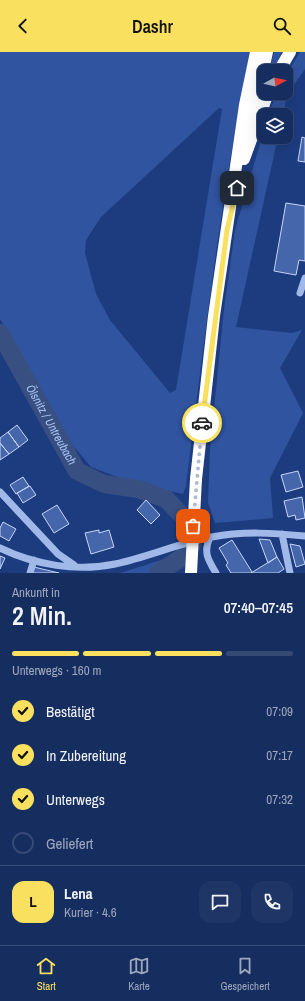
<!DOCTYPE html>
<html lang="de">
<meta charset="utf-8">
<style>
:root{--surface:#162d60;--page:#1f3566;--text:#f1f3f6;--muted:#9ea8bd;--line:#354975;--accent:#f9e05f}
body{margin:0;font-family:"Archivo Narrow",sans-serif;background:var(--page);color:var(--text);height:100vh;display:flex;flex-direction:column;font-size:15px;white-space:nowrap}
*{box-sizing:border-box;margin:0}
p{font-size:13px;color:var(--muted)}
.icon{flex:none;width:22px;height:22px;fill:none;stroke:currentColor;stroke-width:2;stroke-linecap:round;stroke-linejoin:round}
.map{position:relative;height:521px;overflow:hidden}
.sheet{display:flex;flex-direction:column;background:var(--surface);flex:1}
.sheet>*{flex:none}
.needle{width:26px;rotate:82deg}
.buttons{position:absolute;left:257px;top:12px;display:grid;gap:8px}
.buttons a{display:grid;place-items:center;width:36px;height:36px;border-radius:8px;background:var(--surface);box-shadow:0 4px 16px #0002,0 0 0 1px var(--line);font-size:20px}
.pin{position:absolute;display:grid;place-items:center;width:34px;height:34px;color:#fff;margin:-17px;border-radius:8px;box-shadow:0 2px 6px #0006}
.courier{position:absolute;display:grid;place-items:center;width:40px;height:40px;margin:-20px;border:3px solid #f9e05f;border-radius:50%;background:#fff;color:#222;box-shadow:0 1px 5px #0007}
.overview em{font-style:normal;font-weight:600}
.overview div{display:flex;flex-direction:column-reverse}
.overview{display:flex;align-items:center;justify-content:space-between;height:68px;padding:0 12px}
h1{font-size:26px;font-weight:600;line-height:30px}
.bar{display:grid;grid-template-columns:repeat(4,1fr);gap:6px 4px;align-content:center;height:48px;padding:0 12px}
.bar i{height:5px;border-radius:3px;background:var(--line)}
.bar .selected{background:var(--accent)}
.bar p{grid-column:span 4}
.line{display:flex;align-items:center;gap:10px;padding:0 12px;border-top:1px solid var(--line)}
.line div{flex:1}
.round{display:grid;place-items:center;flex:none;width:42px;height:42px;border-radius:12px;background:var(--page)}
ol{padding:0 12px;list-style:none}
li{display:flex;align-items:center;gap:12px;height:44px}
li p{margin-inline-start:auto}
li .icon{padding:4px;border-radius:50%;background:var(--accent);color:#111;stroke-width:4}
li:last-child{color:var(--muted)}
li i{width:22px;height:22px;border:2px solid var(--line);border-radius:50%}
header{display:flex;justify-content:space-between;align-items:center;height:52px;padding:0 12px;background:var(--accent);color:#111;font-size:18px;font-weight:600}
.dock{display:flex;justify-content:space-around;align-items:center;height:56px;border-top:1px solid var(--line);background:var(--surface);font-size:11px;color:var(--muted)}
.dock a{display:grid;justify-items:center;gap:2px}
.dock .selected{color:var(--accent)}
.map>svg:first-child{display:block}
.green{fill:#30549f;fill-rule:evenodd}
.lines{fill:none;stroke-linecap:round;stroke-linejoin:round}
.river{stroke:#384f82;stroke-width:18}
.building{fill:#4566aa;stroke:#c5d5f7}
.minor{stroke:#a1b9e9;stroke-width:7}
.highway{stroke:#fff;stroke-width:12}
.highway-bridge{stroke:#fff;stroke-width:12}
.done{stroke:#b0bbd3;stroke-width:4;stroke-dasharray:0 7.2}
.route{stroke:#f9e05f;stroke-width:5}
.labels{text-anchor:middle;stroke-width:3;stroke-linejoin:round;paint-order:stroke}
.water-label{font-size:12px;font-style:italic;fill:#acc3f1;stroke:#1d3c80}
</style>
<header><svg class="icon" aria-label="back" viewBox="0 0 24 24"><path d="M15 5l-7 7 7 7"/></svg>Dashr<svg class="icon" aria-label="search" viewBox="0 0 24 24"><circle cx="10" cy="10" r="6"/><path d="M15 15l6 6"/></svg></header>
<div class="map">
<svg width="305" height="521" viewBox="0 0 305 521">
<rect width="100%" height="100%" fill="#1d3c80"/>
<path class="green" d="M0,0H250C221,143 204,289 186,434L183,442L133,431L91,415L65,384L0,267ZM219,56L222,57L176,338L170,341L110,268L96,242L85,201L86,188L101,165Z
M274,0H282L273,19H269Z
M300,0H305V17L287,43L283,63H268L277,41H286V23Z
M264,78V85H278L236,275L292,281L302,278L280,316L303,361L270,426L273,466L215,471L208,451L210,398L224,257L235,178Z
M180,502L157,521H120Z"/>
<g class="lines">
<path class="river" id="s1" d="M0,281L77,419L104,432L138,437L166,447L192,474L193,491L184,504L158,521"/>
</g>
<path class="building" d="M302,85L305,86V110L298,109Z
M286,151L305,154V209L299,208L296,223L274,219Z
M17,373L28,388L19,395L8,380Z
M8,380L19,395L9,402L0,391V386Z
M0,391L9,402L0,408Z
M298,419L303,435L286,440L281,423Z
M23,425L29,434L16,442L10,433Z
M30,434L36,443L23,451L17,441Z
M302,445L305,466L296,468L295,463L288,465L284,449Z
M146,448L160,463L151,472L137,458Z
M57,453L69,472L54,481L42,462Z
M3,470L16,477L9,489L0,484V476Z
M99,478V481L109,478L114,495L91,502L85,481Z
M259,487L270,488L277,505L268,511Z
M232,488L252,520L251,521H231L226,513L228,511L219,496Z
M290,492L300,494L305,512L296,515Z
M0,504L5,506L0,517Z
M277,505L284,517L278,521H251Z
M34,515L59,521H33Z"/>
<g class="lines">
<path class="minor" d="M300,241L305,226
M0,440L58,502L74,513
M282,482L290,521
M210,485C203,500 208,508 216,521
M0,496C35,513 77,520 115,512C148,505 179,491 212,485C243,479 273,481 305,484
M30,521L34,508"/>
<path class="highway" d="M279,19L290,0
M249,81L267,0
M244,107L268,41
M196,427L214,264L245,53L256,0"/>
<path class="highway-bridge" d="M191,521L196,427"/>
</g>
<g class="lines">
<path class="done" d="M193,474L202,371"/>
<path class="route" d="M202,371L227,178L237,136"/>
</g>
<g class="labels">
<g class="water-label">
<text dy="4" stroke="none"><textPath href="#s1" startOffset="105">Ölsnitz / Untreubach</textPath></text>
</g>
</g>
</svg>
<div class="buttons">
<a><svg class="needle" viewBox="-14 -14 28 28"><path d="M0-13l5 13h-10z" fill="#e53935"/><path d="M0 13l5-13h-10z" fill="#9ea8bd"/></svg></a>
<a><svg class="icon" aria-label="layers" viewBox="0 0 24 24"><path d="M12 4l9 5-9 5-9-5zM3 14l9 5 9-5"/></svg></a>
</div>
<div class="pin" style="left:193px;top:474px;background:#ea580c"><svg class="icon" aria-label="bag" viewBox="0 0 24 24"><path d="M5 8h14l-1 12H6zM9 8a3 3 0 0 1 6 0"/></svg></div>
<div class="pin" style="left:237px;top:136px;background:#1f2937"><svg class="icon" aria-label="home" viewBox="0 0 24 24"><path d="M3 11l9-7 9 7M6 9v11h12V9"/></svg></div>
<div class="courier" style="left:202px;top:371px"><svg class="icon" aria-label="car" viewBox="0 0 24 24"><path d="M5 17H2v-5l4-1 3-4h7l3 4 3 1v5h-3M9 17h6M6 11h13"/><circle cx="7" cy="17" r="2"/><circle cx="17" cy="17" r="2"/></svg></div>
</div>
<section class="sheet">
<div class="overview"><div><h1>2 Min.</h1><p>Ankunft in</p></div><em>07:40–07:45</em></div>
<div class="bar"><i class="selected"></i><i class="selected"></i><i class="selected"></i><i></i><p>Unterwegs · 160 m</p></div>
<ol>
<li><svg class="icon" aria-label="check" viewBox="0 0 24 24"><path d="M5 12l5 5 9-10"/></svg>Bestätigt<p>07:09</p></li>
<li><svg class="icon" aria-label="check" viewBox="0 0 24 24"><path d="M5 12l5 5 9-10"/></svg>In Zubereitung<p>07:17</p></li>
<li><svg class="icon" aria-label="check" viewBox="0 0 24 24"><path d="M5 12l5 5 9-10"/></svg>Unterwegs<p>07:32</p></li>
<li><i></i>Geliefert</li>
</ol>
<div class="line" style="height:72px"><b class="round" style="background:var(--accent);color:#111">L</b><div><b>Lena</b><p>Kurier · 4.6</p></div><a class="round"><svg class="icon" aria-label="chat" viewBox="0 0 24 24"><path d="M4 5h16v11H9l-5 4z"/></svg></a><a class="round"><svg class="icon" aria-label="phone" viewBox="0 0 24 24"><path d="M5 4h4l2 5-3 2q2 4 5 5l2-3 5 2v4C11 20 4 13 5 4z"/></svg></a></div>
</section>
<nav class="dock">
<a class="selected"><svg class="icon" aria-label="home" viewBox="0 0 24 24"><path d="M3 11l9-7 9 7M6 9v11h12V9"/></svg>Start</a>
<a><svg class="icon" aria-label="map" viewBox="0 0 24 24"><path d="M3 6l6-2 6 2 6-2v14l-6 2-6-2-6 2zM9 4v14M15 6v14"/></svg>Karte</a>
<a><svg class="icon" aria-label="saved" viewBox="0 0 24 24"><path d="M7 4h10v16l-5-4-5 4z"/></svg>Gespeichert</a>
</nav>
